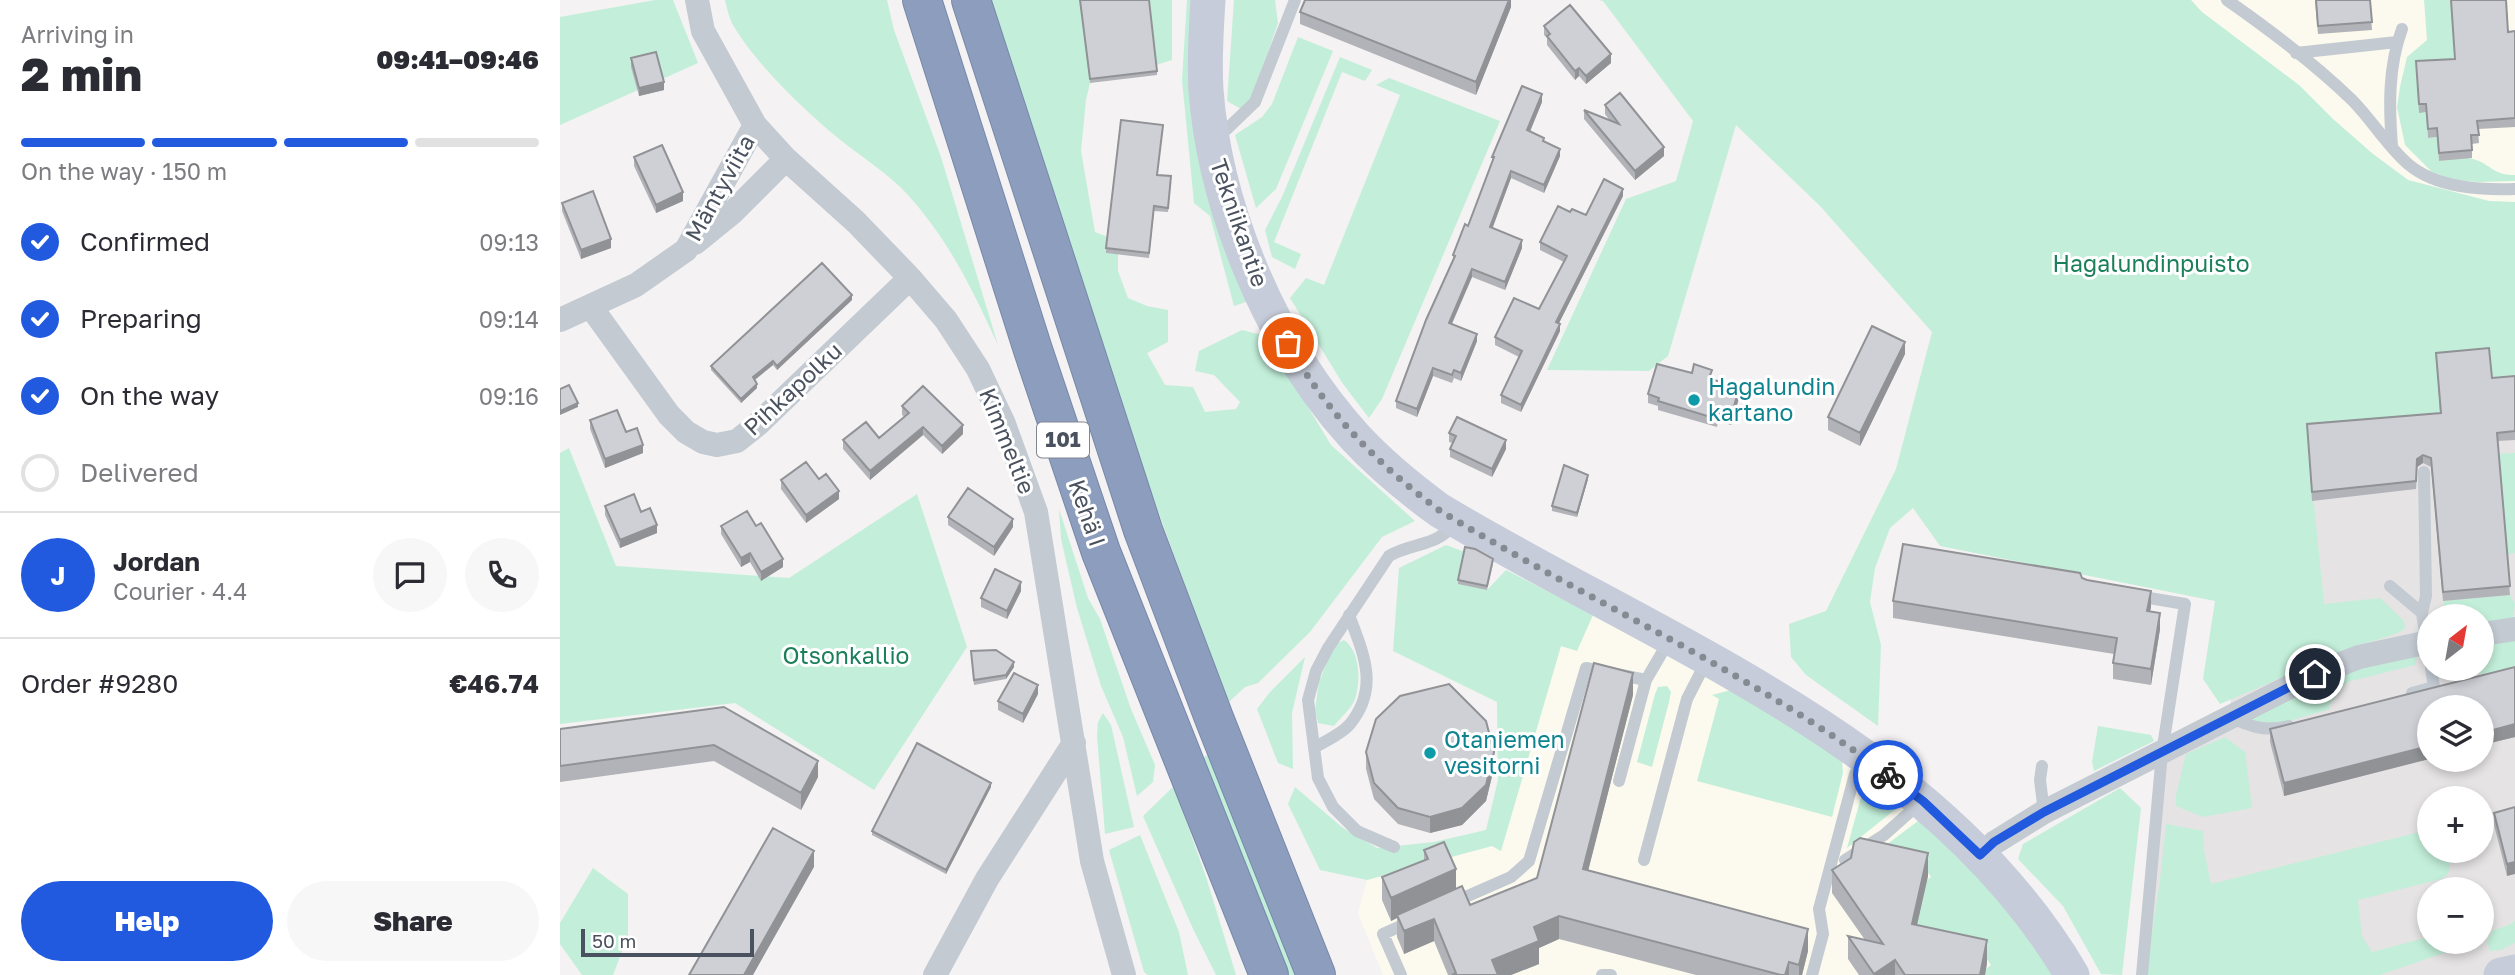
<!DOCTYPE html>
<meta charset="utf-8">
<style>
:root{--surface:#fff;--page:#f7f7f7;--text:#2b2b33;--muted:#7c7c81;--line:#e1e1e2;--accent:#215adf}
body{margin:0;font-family:"Golos Text",sans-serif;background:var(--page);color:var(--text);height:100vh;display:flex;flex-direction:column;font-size:26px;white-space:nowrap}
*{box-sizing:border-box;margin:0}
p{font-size:23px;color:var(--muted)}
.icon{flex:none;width:38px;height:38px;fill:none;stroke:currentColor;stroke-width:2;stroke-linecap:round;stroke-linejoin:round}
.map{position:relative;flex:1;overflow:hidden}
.side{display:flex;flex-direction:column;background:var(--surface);width:560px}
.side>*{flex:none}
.needle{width:46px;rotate:31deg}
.tools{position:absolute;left:1857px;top:604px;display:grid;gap:14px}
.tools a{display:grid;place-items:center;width:77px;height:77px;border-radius:50%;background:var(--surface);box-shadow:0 4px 10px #0003;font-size:35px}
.scale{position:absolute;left:21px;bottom:18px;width:173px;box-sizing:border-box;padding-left:7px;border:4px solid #4a525f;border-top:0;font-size:19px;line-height:24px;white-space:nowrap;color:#4a525f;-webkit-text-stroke:5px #fff;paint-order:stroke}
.pin{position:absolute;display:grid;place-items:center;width:60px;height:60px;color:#fff;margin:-30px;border:4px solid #fff;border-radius:50%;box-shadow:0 2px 7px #0007}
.courier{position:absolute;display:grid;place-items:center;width:70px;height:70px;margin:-35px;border:5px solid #215adf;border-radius:50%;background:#fff;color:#222;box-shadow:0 2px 9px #0007}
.overview em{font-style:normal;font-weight:800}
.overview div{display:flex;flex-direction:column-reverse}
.overview{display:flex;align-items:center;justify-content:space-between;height:119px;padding:0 21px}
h1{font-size:46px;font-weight:800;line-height:52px}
.bar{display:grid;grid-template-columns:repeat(4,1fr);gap:10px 7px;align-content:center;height:84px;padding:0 21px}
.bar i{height:9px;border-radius:5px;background:var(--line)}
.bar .selected{background:var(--accent)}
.bar p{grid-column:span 4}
.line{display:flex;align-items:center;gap:18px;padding:0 21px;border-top:2px solid var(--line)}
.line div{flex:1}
.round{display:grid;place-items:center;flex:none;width:74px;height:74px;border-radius:37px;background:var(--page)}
ol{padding:0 21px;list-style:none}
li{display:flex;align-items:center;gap:21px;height:77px}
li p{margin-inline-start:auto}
li .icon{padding:7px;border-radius:50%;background:var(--accent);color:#fff;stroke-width:4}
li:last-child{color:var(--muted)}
li i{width:38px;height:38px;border:4px solid var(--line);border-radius:50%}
.cta{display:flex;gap:14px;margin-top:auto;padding:14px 21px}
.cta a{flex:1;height:80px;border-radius:42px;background:var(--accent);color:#fff;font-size:28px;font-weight:800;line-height:80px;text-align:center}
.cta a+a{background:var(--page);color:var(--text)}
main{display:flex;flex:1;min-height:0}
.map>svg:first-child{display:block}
.commercial{fill:#fcfaee}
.education{fill:#e5e3e4;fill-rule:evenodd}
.green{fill:#c3efda}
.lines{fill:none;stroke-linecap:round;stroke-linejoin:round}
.highway-casing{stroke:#78a;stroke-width:40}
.lane{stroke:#c3cad2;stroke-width:12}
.street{stroke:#c3cad2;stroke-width:24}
.secondary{stroke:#c6ccd9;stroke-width:35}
.highway{stroke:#8c9dbe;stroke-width:38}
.wall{fill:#b2b3b8}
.shaded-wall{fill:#919296}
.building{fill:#cfd0d6;stroke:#919296;stroke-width:2}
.done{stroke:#868a92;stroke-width:7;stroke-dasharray:0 12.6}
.route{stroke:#215adf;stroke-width:9}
.culture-dot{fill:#0f9aa8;stroke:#fff;stroke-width:2.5}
.labels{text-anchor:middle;stroke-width:6;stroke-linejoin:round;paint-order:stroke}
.shield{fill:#fff;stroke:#80868f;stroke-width:2}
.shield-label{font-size:21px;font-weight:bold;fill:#4a525f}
.street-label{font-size:23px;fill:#4a525f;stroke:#fff}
.park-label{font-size:23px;fill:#1b7f5b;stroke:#fff}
.culture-label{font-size:23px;fill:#0d838f;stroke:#fff;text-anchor:start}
</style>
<main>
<section class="side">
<div class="overview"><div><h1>2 min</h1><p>Arriving in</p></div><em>09:41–09:46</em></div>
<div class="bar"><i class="selected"></i><i class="selected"></i><i class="selected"></i><i></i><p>On the way · 150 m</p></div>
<ol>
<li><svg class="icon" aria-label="check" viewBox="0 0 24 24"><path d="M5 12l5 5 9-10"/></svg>Confirmed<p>09:13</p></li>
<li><svg class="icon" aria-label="check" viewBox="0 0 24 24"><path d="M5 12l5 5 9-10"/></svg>Preparing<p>09:14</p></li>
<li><svg class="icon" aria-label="check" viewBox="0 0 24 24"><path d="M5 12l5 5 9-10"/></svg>On the way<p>09:16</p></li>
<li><i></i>Delivered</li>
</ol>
<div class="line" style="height:126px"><b class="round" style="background:var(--accent);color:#fff">J</b><div><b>Jordan</b><p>Courier · 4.4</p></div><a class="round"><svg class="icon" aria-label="chat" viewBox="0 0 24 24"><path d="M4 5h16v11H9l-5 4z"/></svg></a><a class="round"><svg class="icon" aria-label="phone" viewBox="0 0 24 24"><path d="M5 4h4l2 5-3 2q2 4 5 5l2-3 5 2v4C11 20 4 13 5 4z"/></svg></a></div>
<div class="line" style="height:91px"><div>Order #9280</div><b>€46.74</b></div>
<div class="cta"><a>Help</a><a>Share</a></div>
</section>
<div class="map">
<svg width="1955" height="975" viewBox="0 0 1955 975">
<rect width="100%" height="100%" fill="#f4f2f2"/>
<path class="commercial" d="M1631,0H1955V202L1929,201L1849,180L1813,154L1773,119L1739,85L1642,12Z
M1033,615L1171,690L1338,796L1496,975H823L798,913L807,880L932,846L941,851L1001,646L1017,650Z"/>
<path class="education" d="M1955,266V972L1942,975H1582L1602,753L1669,717L1692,470ZM1869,616H1922V668H1869ZM1869,707H1922V760H1869ZM1869,798H1922V850H1869ZM1869,889H1922V942H1869Z"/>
<path class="green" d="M95,0H113L138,63L0,125V17Z
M165,0H327L334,30L381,157L438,345C412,289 390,242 348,195C328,173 301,157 278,138C244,110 195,63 173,25C169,18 167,8 165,0Z
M426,0H520L530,83L526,100L521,151L535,232L548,237L546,253L558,254V271L568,298L587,306L608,310V342L587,353L605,385L633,387L645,412L676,409L680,402L654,375L635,371L639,351L682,330L705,336L771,445L855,521L822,537L750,632L698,683L685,687L668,703L590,489Z
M589,0H612V60L596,65Z
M627,0H638L689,301L674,306L650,216L634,203L622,80Z
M674,0H715L718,23L691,102L681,109L667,101Z
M1039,0H1631L1642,12L1739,85L1773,119L1813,154L1848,180L1929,201L1955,202V384L1881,421L1747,433L1764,604L1820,598L1844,621L1845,628C1836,637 1804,642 1789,648C1746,666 1704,686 1660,704L1643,679L1655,601L1380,546L1353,508L1330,528L1315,568L1310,602L1321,645L1318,726L1246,675L1231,657L1229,624L1266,611L1336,469L1372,332L1260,206L1176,125L1108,356L1089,371L987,370L1066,199L1116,181L1133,121L1043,1Z
M1864,0H1891L1895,67L1859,112H1866L1868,138L1877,137L1879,161C1889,160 1904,156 1913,159C1931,164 1932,175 1955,175V181L1918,182L1893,180L1872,172L1845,145L1837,107L1840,87L1847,57L1867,40Z
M738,37L773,51L716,189L696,208L675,135L702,117L712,104Z
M780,57L812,70L805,81L782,72L714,242L741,254L735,269L712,257L705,230L722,197Z
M829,78L940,121L822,399L809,418L783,384L730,298L746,278L764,285L840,95L816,85Z
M9,448L56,566L229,578L357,494L407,647L314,790L175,703L0,724V453Z
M1955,453V553L1946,555L1938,454Z
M499,509L528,598L540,619L571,709L595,765L593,782L577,796L563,737L541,686L517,608L501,539Z
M886,545L905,552L927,590L946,570L1033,615L1017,651L1001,646L941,851L932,846L807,880L760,870L728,804L735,787L783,828L817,848L874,842L926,830L938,780L937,702L833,651L839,568Z
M1950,595L1955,604L1953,619L1922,625V616H1886L1883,601Z
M1955,638V668L1924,675L1912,669L1922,668V645Z
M784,640C800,651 801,681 795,699C792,708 780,718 774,726L758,723L755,710L759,682L774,645Z
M1858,652L1855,665L1787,682L1769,705L1770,709L1718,724L1692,721L1693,716L1795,665Z
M745,657L732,713L733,769L718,763L697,709L710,692Z
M1107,686L1111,692L1109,702L1092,767L1077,762L1095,694L1098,687Z
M1171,690L1282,759L1283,773L1272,817L1137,781L1159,699L1152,695Z
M543,713L551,725L574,827L545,834L537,736L538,722Z
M1538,726L1591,735L1594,741L1534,771L1532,762Z
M1665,737L1685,752L1692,808L1643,817L1616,806V795L1626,754Z
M650,753L740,975H729L640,760Z
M1306,779L1339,801L1337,808L1287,848Z
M614,786L647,880L676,975H656L634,931L583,816Z
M1560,788L1581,808L1562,975L1541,974L1503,906L1458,859L1463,844Z
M1358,821L1365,822L1431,885L1496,975H1418L1431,965L1426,958L1352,947L1358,887L1371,877L1366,870L1326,845Z
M1606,824L1643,831L1644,850L1651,884L1864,831L1869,836V850L1883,851L1890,865L1888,874L1881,879L1798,900L1802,936L1812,952L1869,937V942H1908L1904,946L1820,975H1587L1586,971L1600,880Z
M580,835L619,932L628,975H588L584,972L549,850Z
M33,868L68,894V936L53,975H22L0,944V923Z
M1955,920V943L1941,950L1930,951L1927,942L1932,931L1953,923Z"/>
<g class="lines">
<defs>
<path id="highway" d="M362,0L473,350L541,552L709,975
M411,0L583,530L654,718L756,975"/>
</defs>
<use href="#highway" class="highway-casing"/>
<path class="lane" d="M1667,0C1710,30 1755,64 1792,100C1812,120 1827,146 1848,164C1876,188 1920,190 1955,189
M1736,53L1837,42
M654,130L667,129L695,102L735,0
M1832,146C1829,107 1828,67 1842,29
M1864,472L1866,596L1862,613L1869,659
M1830,586L1862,613
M1577,596L1625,604L1602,753L1582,975
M1852,693L1874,687L1871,668
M1670,717C1690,727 1707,732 1729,726
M754,748C765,741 782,734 790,724C820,687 803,653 789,615
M1482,766L1480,780L1484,812
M1059,781L1086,680L1110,639
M834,847L797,831L773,807L758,778L748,700L756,671L768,648L829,556C843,548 854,547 868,542C880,539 889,530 898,523
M1084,860L1127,699L1147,660
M1285,860L1324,835L1360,803
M894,902L951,877L969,861L1026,668L1086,680
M841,975L823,934L852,921
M1042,975H1051
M1252,975L1263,934L1259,909L1295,774L1303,757"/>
<path class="street" d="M137,0L143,31L195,125L226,159L296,222L350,278L386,320L418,369L444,424L476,512L532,861L564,975
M135,243L172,213L226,159
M31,307L109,415L126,432L143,442L157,445L177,441L197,425L350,278
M0,320L76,285L126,250L195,125
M1922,634L1955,629
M1420,855L1434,843L1484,812L1755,674L1799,657L1869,642
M375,975L427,879L514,743"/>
<path class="secondary" d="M648,0C646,30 644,60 646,90C655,211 713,347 795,437C820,464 849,488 879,510C1100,643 1375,742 1512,975
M1941,975L1955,972"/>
<use href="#highway" class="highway"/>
</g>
<path class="wall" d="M520,0L597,71V75L530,83Z
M951,0V7L916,95L740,24V12Z
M1755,0H1810L1812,30L1758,34Z
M1891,0H1946L1948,32L1955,31V127L1918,129L1919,143L1912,144V158L1879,161L1877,137L1868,138L1866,112L1859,113L1856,61L1895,59Z
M984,26L1051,63L1026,84L1019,76L1015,80L987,45V38L984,35Z
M71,58L104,90L79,96L71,67Z
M982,102L970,132L984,142L1000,156L984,193L951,178L932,228L962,248L945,290L912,277L892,324L917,341L901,381L894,378L892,383L873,376L857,417L836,408V401L893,261V255L908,226L932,162V157Z
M1045,105L1104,156L1075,180L1024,119V110L1050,121L1045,114Z
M74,157L123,201L96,213L74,166Z
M598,175L611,176L608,212L594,211L589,258L546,253V248Z
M1063,196L999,323L1000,331L961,412L941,403V395L959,357L935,345V337L979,309L1004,262L980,250V242L1010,212L1026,215Z
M2,203L51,248L21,259L2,211Z
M292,300L217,370L213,365L195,380L197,388L181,403L151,370V366Z
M1876,353L1932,378L1955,376V440L1937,441L1950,595L1883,601L1871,467L1863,463L1857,467L1856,489L1752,501L1747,424L1880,413Z
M1345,354L1300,446L1268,430V417Z
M1152,379L1179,398L1171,425L1158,421L1157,427L1098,410V406L1088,403V394Z
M342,406L403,434L382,454L363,435L310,480L283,449V440L319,438L345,417L342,415Z
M30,420L66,432L83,453L45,468L30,429Z
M889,433L946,449L932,477L890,457V449L893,443L889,442Z
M259,479L279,499L246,523L221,489V480Z
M1028,479L1017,517L992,511V506Z
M45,506L81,512L97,533L60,548L45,515Z
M388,517L453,527L434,556L388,525Z
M161,526H196L223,567L201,581L190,562L181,567L161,534Z
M933,564L927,590L898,584V580Z
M1522,578L1591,607L1590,611L1600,629L1591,685L1553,679V663L1554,654L1333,618V601Z
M461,591L447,619L421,607V598Z
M411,655L454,667L446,679L414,685Z
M1955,667V737L1922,745V707H1869V759L1724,796L1710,742V729Z
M478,694L463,723L438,710V701Z
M1073,695L1028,870L1248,951L1242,975H1136L999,939L979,948V964L951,975H888L874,941L844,954L837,937V918L831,921L822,900V877L864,860V850L910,905L977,878Z
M164,707L258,777L241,810L154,761L0,782V729Z
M806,752L934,768L926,801L902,825L870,833L838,824L814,799L806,769Z
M431,787L386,874L312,835V831Z
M1955,807L1947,876L1934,825V813Z
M1272,870L1368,876L1357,925L1427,963L1425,975H1299L1288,959V936L1305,940L1272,893Z"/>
<path class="shaded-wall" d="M949,0H951V7L916,95V82Z
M1051,54V63L1026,84V76Z
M1019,68V76L1015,80V71Z
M104,82V90L79,96V88Z
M982,94V102L967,138V130Z
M1104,147V156L1075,180V171Z
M1000,149V156L984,193V185Z
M951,171V178L930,235V227Z
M1063,189V196L996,329V322Z
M123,192V201L96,213V205Z
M51,239V248L21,259V250Z
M962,240V248L945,290V282Z
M912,269V277L889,330V323Z
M292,295V300L217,370V366Z
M1000,324V331L961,412V405Z
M917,334V341L901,381V373Z
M1345,342V354L1300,446V433Z
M213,361V365L193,381V377Z
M873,368V376L857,417V409Z
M197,384V388L181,403V399Z
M1179,389V398L1171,425V416Z
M18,403V407L0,415V411Z
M403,425V434L382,454V446Z
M363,427V435L310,480V471Z
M946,440V449L932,477V469Z
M83,445V453L45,468V459Z
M1863,455V463L1857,467L1856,489L1857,459Z
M1028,475V479L1017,517V513Z
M279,491V499L246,523V515Z
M453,519V527L434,556V547Z
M97,525V533L60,548V540Z
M190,553V562L181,567V558Z
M223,559V567L201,581V572Z
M461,582V591L447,619V611Z
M1591,591V607L1587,627V611Z
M1600,613V629L1591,685V669Z
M454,662V667L446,679V675Z
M1073,673V695L1023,891V869Z
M478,685V694L463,723V714Z
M1955,724V737L1922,745V733Z
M1869,746V759L1724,796V783Z
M934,752V768L926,801L902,825L870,833V817Z
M258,761V777L241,810V793Z
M431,783V787L386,874V870Z
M254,851V867L193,975H184Z
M1368,853V876L1352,947V924Z
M1955,862V874L1947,876V864Z
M896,869V892L837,915V918L831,921V898Z
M999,916V939L979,948V964L951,975H932V960L974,927Z
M874,919V941L844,954V931Z
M1248,929V951L1242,975H1239V965Z
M1427,940V963L1425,975H1420Z
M1335,960V975H1314V974Z
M1229,962V975H1225Z"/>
<path class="building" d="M520,0H589L597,71L530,79Z
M745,0H949L916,82L740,12Z
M1756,0H1810L1812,22L1758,26Z
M1891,0H1946L1948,32L1955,31V118L1917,121L1919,135H1911L1912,150L1879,153L1877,128L1868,129L1866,104H1859L1856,61L1895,59Z
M1010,5L1051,54L1026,76L1019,68L1015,71L987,36L990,34L984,26Z
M96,52L104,82L79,88L71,58Z
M962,86L982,94L967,130L984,138L983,141L1000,149L984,185L951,171L930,227L962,240L945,282L912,269L889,323L917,334L901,373L894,370L892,375L873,368L857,409L836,401L866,320L895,256L893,255L905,224L908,226L934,157H932Z
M1060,93L1104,147L1075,171L1024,110L1059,124L1045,105Z
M561,120L603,125L597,175L611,176L608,208L594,206L589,253L546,248Z
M102,145L123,192L96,205L74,157Z
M1044,179L1063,189L996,322L1000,324L961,405L941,395L962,351L935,337L954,298L979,309L1007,256L980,242L998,206L1010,212L1012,209L1026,215Z
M33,191L51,239L21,250L2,203Z
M262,263L292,295L217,366L213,361L193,377L197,384L181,399L151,366Z
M1312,326L1345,342L1300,433L1268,417Z
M1929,348L1932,378L1955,376V431L1937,433L1950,586L1883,592L1871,458L1863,455L1857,459L1856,481L1752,492L1747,424L1881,413L1876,353Z
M1097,364L1132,373L1134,364L1152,370L1149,378L1179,389L1171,416L1158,413L1157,419L1098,401L1099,398L1088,394Z
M9,385L18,403L0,411V389Z
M363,386L403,425L382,446L363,427L310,471L283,440L306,422L319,438L349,413L342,406Z
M57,410L66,432L77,428L83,445L45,459L30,420Z
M897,417L946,440L932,469L890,449L896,436L889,433Z
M246,462L259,479L266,474L279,491L246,515L221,480Z
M1004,465L1028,475L1017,513L992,506Z
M408,488L453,519L434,547L388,517Z
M74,494L81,512L90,508L97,525L60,540L45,506Z
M187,511L196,526L201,523L223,559L201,572L190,553L181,558L161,526Z
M1343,544L1520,573L1522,578L1527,580L1591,591L1587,611L1600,613L1591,669L1553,663L1557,638L1333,601Z
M905,547L915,549L933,559L927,586L898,580Z
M435,569L461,582L447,611L421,598Z
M436,650L454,662L446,675L414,680L411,651Z
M1034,663L1073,673L1023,869L1248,929L1239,965L1229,962L1225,975H1221L999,916L974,927L979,941L932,960L938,975H892L896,973L874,919L844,931L837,915L902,886L910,905L977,878Z
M1955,667V724L1922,733V707H1869V746L1724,783L1710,729Z
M454,673L478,685L463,714L438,701Z
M889,684L926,721L934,752L926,785L902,808L870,817L838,808L814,783L806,752L816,719L840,696Z
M164,707L258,761L241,793L154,745L0,766V729Z
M357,743L431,783L386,870L312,831Z
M1955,807V862L1947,864L1934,813Z
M213,828L254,851L184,975H129Z
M1300,838L1368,853L1352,924L1427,940L1420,975H1345L1335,960L1314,974L1288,936L1323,944L1272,870L1291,858L1294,842Z
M884,842L896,869L831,898L822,877L868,859L864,850Z"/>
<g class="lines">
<path class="done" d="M728,343C764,410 818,465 879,510C1027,601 1188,670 1328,775"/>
<path class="route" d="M1328,775L1363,801L1420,855L1434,842L1484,812L1755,674"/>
</g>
<g class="culture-dot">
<circle cx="1134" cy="400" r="7"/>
<circle cx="870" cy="753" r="7"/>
</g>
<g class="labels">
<rect class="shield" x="477" y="422.5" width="52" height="35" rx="5"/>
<g class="shield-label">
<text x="503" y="447">101</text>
</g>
<g class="street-label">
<text transform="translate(160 188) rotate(-61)" y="8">Mäntyviita</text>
<text transform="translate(679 223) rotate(71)" y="8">Tekniikantie</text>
<text transform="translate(233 389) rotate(-43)" y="8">Pihkapolku</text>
<text transform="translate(447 441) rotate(68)" y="8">Kimmeltie</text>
<text transform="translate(527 513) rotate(71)" y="8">Kehä I</text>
</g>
<g class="park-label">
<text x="1591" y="272">Hagalundinpuisto</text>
<text x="286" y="664">Otsonkallio</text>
</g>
<g class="culture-label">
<text x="1148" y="395">Hagalundin<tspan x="1148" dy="26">kartano</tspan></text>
<text x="884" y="748">Otaniemen<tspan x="884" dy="26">vesitorni</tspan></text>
</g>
</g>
</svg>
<div class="tools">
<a><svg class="needle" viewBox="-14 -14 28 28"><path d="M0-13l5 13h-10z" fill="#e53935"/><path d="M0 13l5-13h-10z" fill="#7c7c81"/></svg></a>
<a><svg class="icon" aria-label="layers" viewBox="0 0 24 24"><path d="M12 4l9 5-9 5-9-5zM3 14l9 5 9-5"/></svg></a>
<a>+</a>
<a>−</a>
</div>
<div class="scale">50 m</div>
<div class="pin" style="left:728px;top:343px;background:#ea580c"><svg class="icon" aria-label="bag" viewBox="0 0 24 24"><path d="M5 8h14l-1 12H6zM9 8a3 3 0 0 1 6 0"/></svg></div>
<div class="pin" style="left:1755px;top:674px;background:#1f2937"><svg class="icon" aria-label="home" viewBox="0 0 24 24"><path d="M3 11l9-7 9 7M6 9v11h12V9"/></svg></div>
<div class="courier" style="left:1328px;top:775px"><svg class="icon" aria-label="bike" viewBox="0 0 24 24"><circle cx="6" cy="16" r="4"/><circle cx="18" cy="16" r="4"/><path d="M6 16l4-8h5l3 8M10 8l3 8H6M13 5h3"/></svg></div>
</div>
</main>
